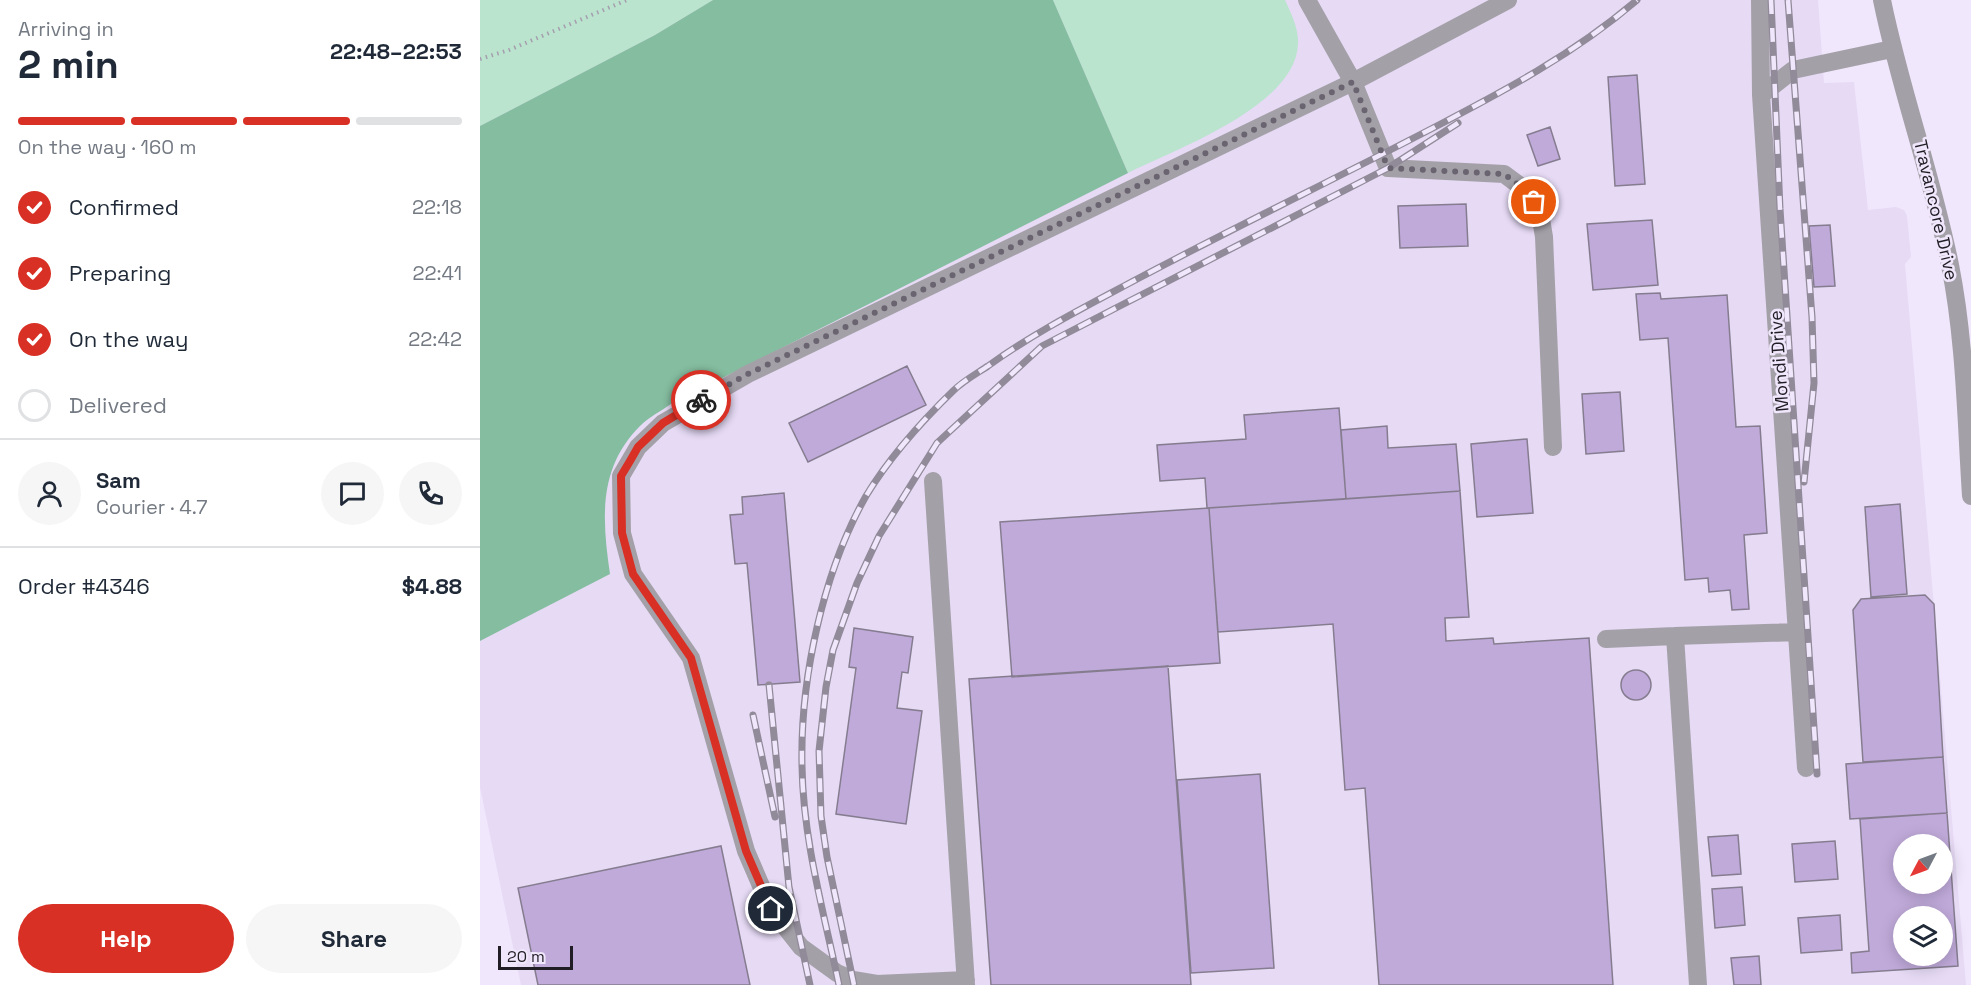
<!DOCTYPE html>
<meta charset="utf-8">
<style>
:root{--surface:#fff;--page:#f6f6f7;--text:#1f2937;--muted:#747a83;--line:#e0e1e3;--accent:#d93025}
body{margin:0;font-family:"Space Grotesk",sans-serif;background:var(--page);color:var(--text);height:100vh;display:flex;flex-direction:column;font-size:22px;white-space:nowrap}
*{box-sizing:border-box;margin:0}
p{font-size:20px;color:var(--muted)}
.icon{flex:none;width:33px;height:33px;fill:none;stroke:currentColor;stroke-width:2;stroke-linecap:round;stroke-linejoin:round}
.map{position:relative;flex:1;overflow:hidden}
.sheet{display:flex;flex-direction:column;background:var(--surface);width:480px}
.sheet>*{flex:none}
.needle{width:39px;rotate:229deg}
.fabs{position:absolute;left:1413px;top:834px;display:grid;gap:12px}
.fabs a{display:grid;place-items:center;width:60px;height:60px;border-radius:50%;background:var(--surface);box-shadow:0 3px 15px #0003;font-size:30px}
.scale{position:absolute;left:18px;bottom:15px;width:75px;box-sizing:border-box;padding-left:6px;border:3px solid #201d24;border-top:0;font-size:16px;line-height:21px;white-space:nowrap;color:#201d24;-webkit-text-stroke:4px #f0e7fc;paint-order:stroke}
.pin{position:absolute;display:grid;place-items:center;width:51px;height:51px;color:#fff;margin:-26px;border:3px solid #fff;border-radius:50%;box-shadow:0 2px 6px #0007}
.courier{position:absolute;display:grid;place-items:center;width:60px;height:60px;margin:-30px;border:4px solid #d93025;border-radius:50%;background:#fff;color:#222;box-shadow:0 2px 8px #0007}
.head em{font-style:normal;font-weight:800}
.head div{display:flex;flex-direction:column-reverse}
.head{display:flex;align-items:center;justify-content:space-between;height:102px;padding:0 18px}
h1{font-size:39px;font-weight:800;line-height:45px}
.bar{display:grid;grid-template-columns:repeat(4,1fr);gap:9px 6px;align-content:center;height:72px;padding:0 18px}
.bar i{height:8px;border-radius:4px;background:var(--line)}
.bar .active{background:var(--accent)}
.bar p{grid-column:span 4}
.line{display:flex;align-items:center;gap:15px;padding:0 18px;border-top:2px solid var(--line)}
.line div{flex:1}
.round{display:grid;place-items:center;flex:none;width:63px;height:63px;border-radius:32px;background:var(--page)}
ol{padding:0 18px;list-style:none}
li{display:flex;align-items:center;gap:18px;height:66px}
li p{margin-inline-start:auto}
li .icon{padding:6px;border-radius:50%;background:var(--accent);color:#fff;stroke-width:4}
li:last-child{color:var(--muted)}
li i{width:33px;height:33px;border:3px solid var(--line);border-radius:50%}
.action{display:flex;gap:12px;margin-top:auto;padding:12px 18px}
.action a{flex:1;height:69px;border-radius:36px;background:var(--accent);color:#fff;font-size:24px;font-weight:800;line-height:69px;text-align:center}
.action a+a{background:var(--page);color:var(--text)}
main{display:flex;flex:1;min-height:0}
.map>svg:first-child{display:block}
.built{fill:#e6daf5;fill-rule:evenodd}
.green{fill:#bae4ce}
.forest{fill:#85bda0}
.building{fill:#c0aada;stroke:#857d8f;stroke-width:1.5;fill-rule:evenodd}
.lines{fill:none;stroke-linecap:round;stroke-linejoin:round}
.path{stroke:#a59eae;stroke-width:4;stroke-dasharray:1.5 4.5;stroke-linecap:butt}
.minor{stroke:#a4a0a8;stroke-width:18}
.rail-casing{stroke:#918a99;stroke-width:7}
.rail{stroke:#f0e7fc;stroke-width:4.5;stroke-dasharray:14;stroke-linecap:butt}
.done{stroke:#696470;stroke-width:6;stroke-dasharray:0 10.8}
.route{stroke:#d93025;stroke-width:8}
.labels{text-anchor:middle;stroke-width:5;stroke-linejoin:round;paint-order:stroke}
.street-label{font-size:18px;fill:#201d24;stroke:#f0e7fc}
</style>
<main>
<section class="sheet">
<div class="head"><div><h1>2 min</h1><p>Arriving in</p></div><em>22:48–22:53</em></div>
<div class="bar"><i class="active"></i><i class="active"></i><i class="active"></i><i></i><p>On the way · 160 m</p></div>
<ol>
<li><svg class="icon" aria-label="check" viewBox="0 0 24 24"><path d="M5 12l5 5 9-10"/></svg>Confirmed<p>22:18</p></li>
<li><svg class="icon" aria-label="check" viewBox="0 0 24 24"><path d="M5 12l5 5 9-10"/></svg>Preparing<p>22:41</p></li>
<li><svg class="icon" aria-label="check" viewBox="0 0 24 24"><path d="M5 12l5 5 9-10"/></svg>On the way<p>22:42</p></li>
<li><i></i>Delivered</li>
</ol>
<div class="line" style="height:108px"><a class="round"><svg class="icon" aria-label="person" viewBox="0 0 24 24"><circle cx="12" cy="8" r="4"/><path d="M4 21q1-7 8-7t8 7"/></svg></a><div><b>Sam</b><p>Courier · 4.7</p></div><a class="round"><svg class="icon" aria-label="chat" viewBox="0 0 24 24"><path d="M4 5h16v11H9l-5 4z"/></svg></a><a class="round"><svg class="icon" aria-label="phone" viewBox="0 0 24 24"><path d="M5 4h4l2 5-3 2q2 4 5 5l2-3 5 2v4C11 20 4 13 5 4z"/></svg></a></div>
<div class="line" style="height:78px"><div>Order #4346</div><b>$4.88</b></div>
<div class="action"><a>Help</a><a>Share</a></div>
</section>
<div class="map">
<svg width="1491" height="985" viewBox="0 0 1491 985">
<rect width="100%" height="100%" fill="#f0e7fc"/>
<path class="built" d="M0,0H1338L1344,83L1374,82L1388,210L1416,207L1424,210L1427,216L1431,257L1425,264L1486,985H41L0,787ZM1424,844H1462V884H1424ZM1424,916H1462V956H1424Z"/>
<path class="green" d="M0,0H233L175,35L0,126Z
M573,0H805C811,13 819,29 818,44C816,106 696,149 648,173Z"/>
<path class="forest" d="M233,0H573L648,173L191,404C181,411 169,417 160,426C118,468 122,519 130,574L0,641V126L175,35Z"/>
<path class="building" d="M1157,75L1165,184L1135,186L1128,77Z
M1070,127L1080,159L1058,166L1047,135Z
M986,204L988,246L920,248L918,206Z
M1172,220L1178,285L1113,290L1107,224Z
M1350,225L1355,286L1334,287L1329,226Z
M1180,293L1181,299L1247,295L1256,427L1280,426L1287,533L1264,535L1269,609L1252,610L1250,590L1229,592L1228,578L1205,580L1188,338L1160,340L1156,294Z
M427,366L446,405L328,462L309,423Z
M1140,392L1144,451L1106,454L1102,394Z
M859,408L866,499L727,508L725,478L680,481L677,445L766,439L764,415Z
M907,426L908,448L976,444L980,491L866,499L861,430Z
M1047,439L1053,513L997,517L991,444Z
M980,491L989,617L965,618L966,641L1013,638L1014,644L1109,638L1133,985H899L885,788L865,790L853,624L738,632L729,508Z
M304,493L320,682L278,685L267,563L255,564L250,515L263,514L262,497Z
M1420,504L1427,594L1391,597L1385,507Z
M729,508L740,663L532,677L520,522Z
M1445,595L1454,604L1463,757L1383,762L1373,610L1381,599Z
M374,628L433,637L428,673L422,672L417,708L442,711L426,824L356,814L376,668L369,667Z
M688,666L711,985H511L489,679Z
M1141 685a15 15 0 1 1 30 0a15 15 0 1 1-30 0Z
M1463,757L1467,813L1370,819L1366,764Z
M780,774L794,968L711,973L697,780Z
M1467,813L1478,966L1372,973L1371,953L1389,951L1380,819ZM1424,844H1462V884H1424ZM1424,916H1462V956H1424Z
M1258,835L1261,874L1232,876L1228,837Z
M1355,841L1358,879L1315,882L1312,844Z
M241,846L270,985H58L38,888Z
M1262,887L1265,925L1235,928L1232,889Z
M1360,915L1362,950L1321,953L1318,918Z
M1279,956L1281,985H1254L1251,958Z"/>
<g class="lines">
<path class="path" d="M0,59L29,50L147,0"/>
<path class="minor" d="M827,0L873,82L908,168L1024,174L1047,191L1060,213L1064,237L1073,447
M1280,0L1281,95
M1402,0C1420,89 1452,175 1470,265C1485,340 1486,419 1491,496
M453,481L486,985
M1126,639L1195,636
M1326,768L1281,95L1313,70L1412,49
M486,980L397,984L373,980L357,973L321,947L291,909L266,851L211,658L153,574L142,533L141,476L158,447L183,423L268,374L873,82L1028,0
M1218,985L1195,636L1317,632"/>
<defs>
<path id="rail" d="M1291,0L1300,209L1337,774
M1308,0L1332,317L1334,383L1324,482
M289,685L309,887L330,985
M273,715L295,817
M359,985C344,913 323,840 322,766C320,679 343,572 386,496C409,458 441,422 473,391C483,381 496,374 508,366C551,335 597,311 644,286C745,232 849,182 951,129C1024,91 1094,54 1157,0
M374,985L347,857L341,816L339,751L346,687L353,650L377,583L399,536L457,443L562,346L908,168L978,123"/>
</defs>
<use href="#rail" class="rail-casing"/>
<use href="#rail" class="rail"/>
</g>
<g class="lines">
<path class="done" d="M221,400L268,374L873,82L908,168L1024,174L1047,191L1054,202"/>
<path class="route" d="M221,400L183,423L158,447L150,461L141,476L142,533L153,574L211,658L266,851L291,909"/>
</g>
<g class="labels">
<g class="street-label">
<text transform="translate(1456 210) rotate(77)" y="6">Travancore Drive</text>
<text transform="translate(1299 361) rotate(-94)" y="6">Mondi Drive</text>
</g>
</g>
</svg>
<div class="fabs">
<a><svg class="needle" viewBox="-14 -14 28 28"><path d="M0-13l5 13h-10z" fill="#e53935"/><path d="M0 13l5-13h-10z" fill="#747a83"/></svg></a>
<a><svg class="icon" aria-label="layers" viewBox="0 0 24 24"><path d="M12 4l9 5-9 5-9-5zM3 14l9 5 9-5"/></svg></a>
</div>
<div class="scale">20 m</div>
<div class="pin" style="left:1054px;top:202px;background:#ea580c"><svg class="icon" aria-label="bag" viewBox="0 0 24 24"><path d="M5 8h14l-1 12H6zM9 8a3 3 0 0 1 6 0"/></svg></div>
<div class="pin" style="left:291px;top:909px;background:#1f2937"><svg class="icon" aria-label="home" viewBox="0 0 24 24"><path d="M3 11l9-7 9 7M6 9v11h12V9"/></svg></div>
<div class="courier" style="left:221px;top:400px"><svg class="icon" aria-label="bike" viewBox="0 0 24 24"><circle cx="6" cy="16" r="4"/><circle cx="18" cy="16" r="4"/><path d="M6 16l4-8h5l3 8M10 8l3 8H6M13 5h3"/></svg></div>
</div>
</main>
